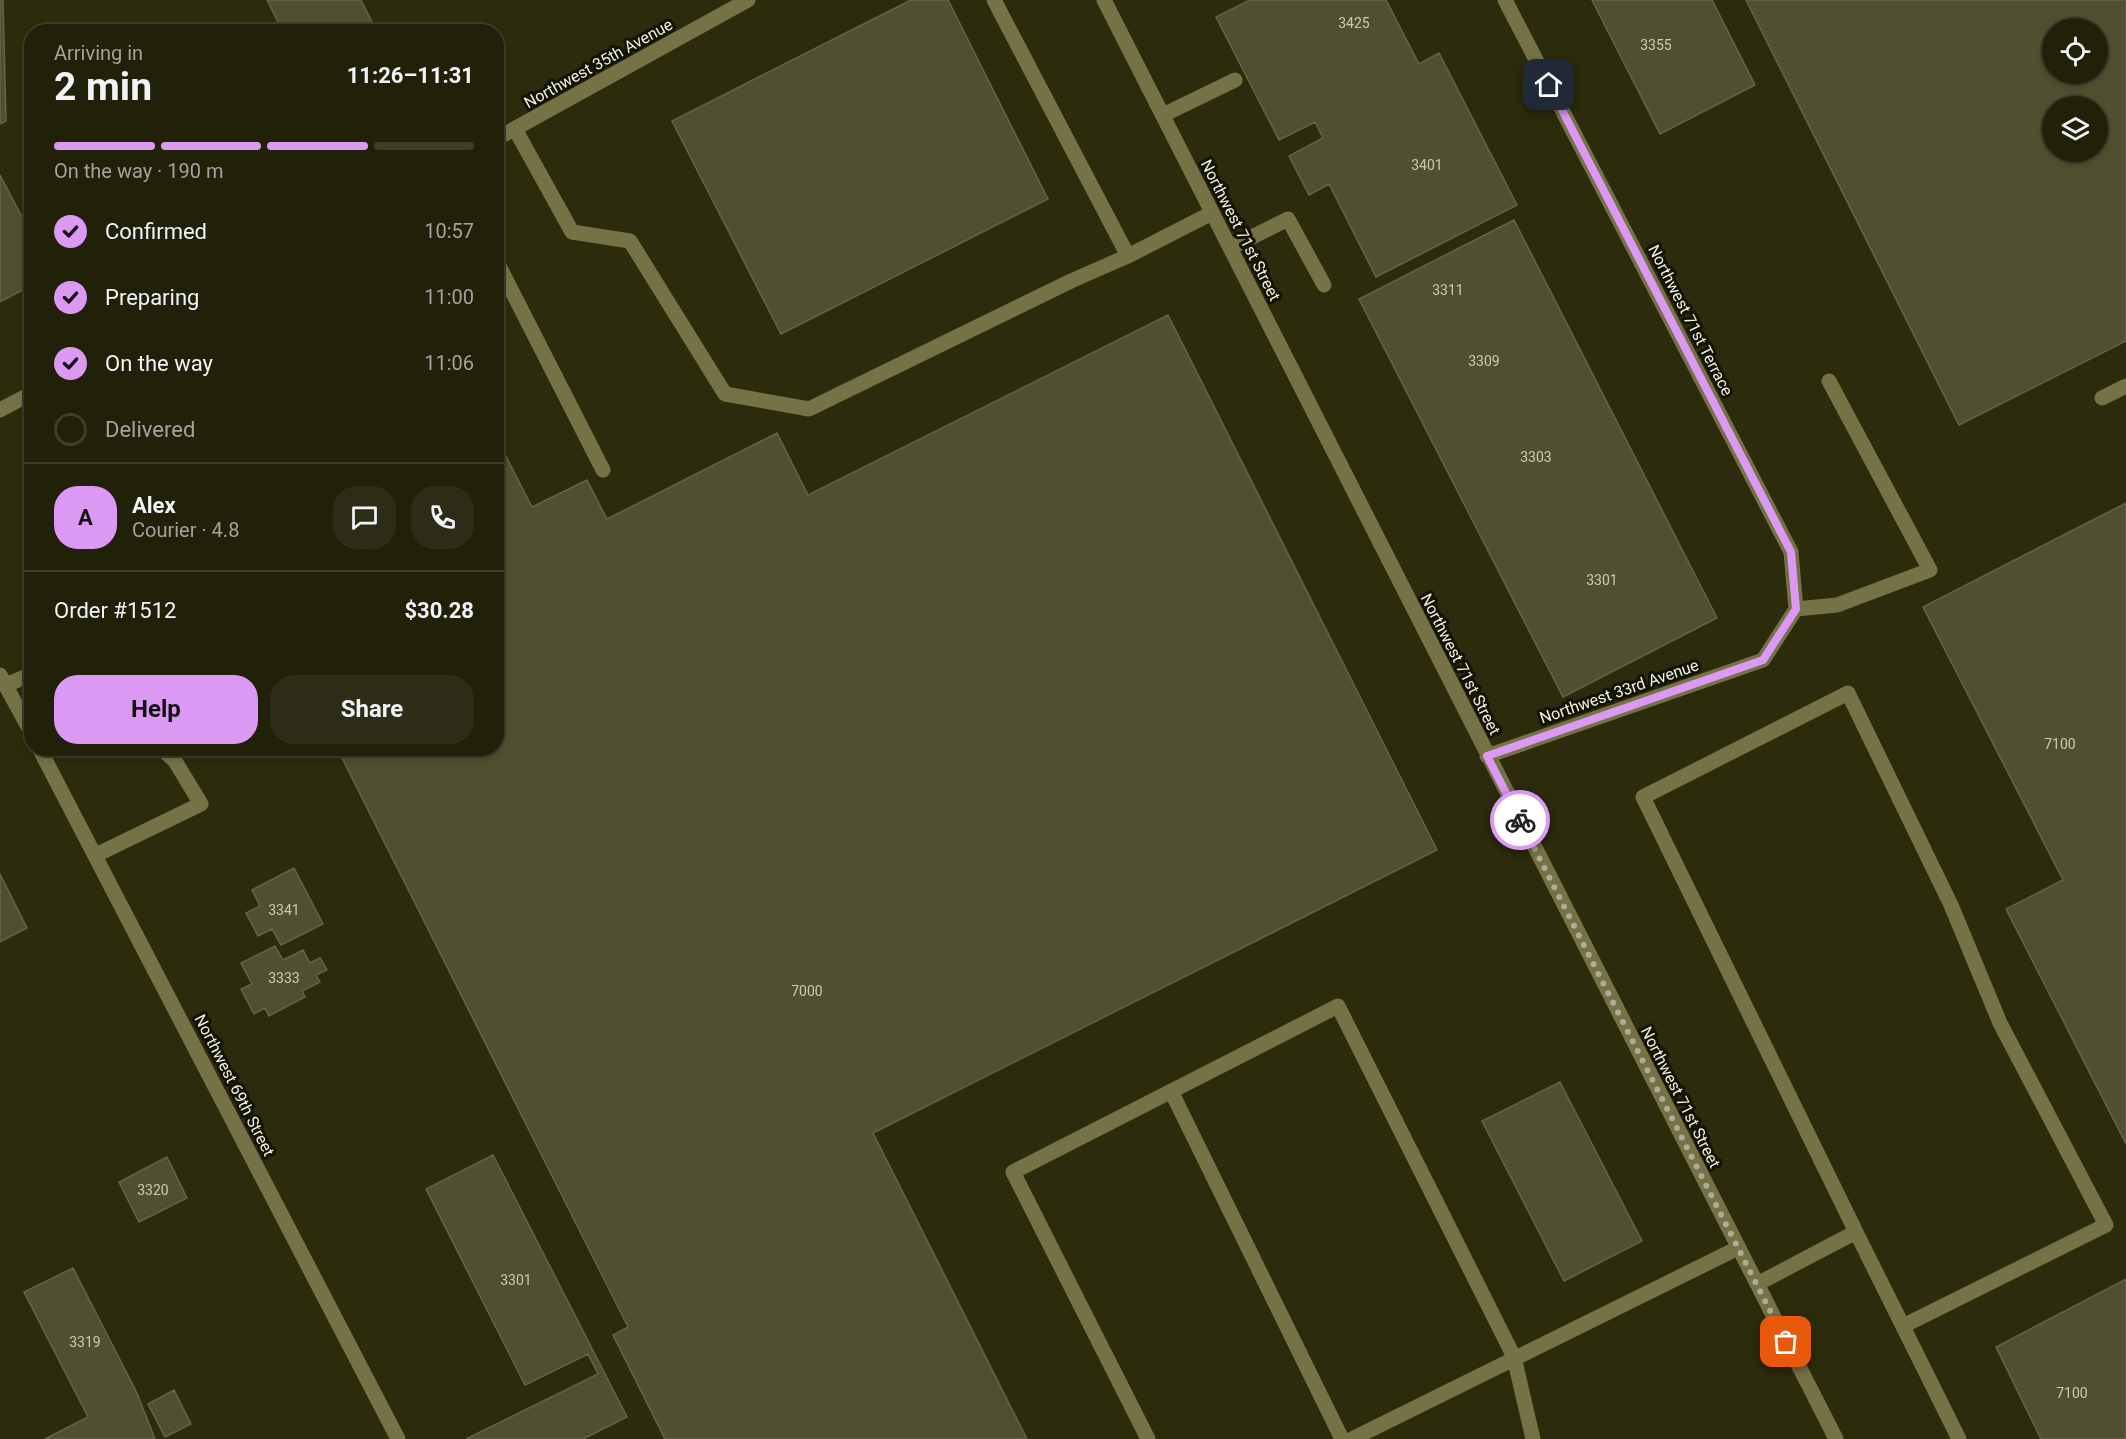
<!DOCTYPE html>
<meta charset="utf-8">
<style>
:root{--surface:#212009;--page:#2d2d17;--text:#f1f3f6;--muted:#a2a39c;--line:#3e3e2a;--accent:#dc99f4}
body{margin:0;font-family:Roboto,sans-serif;background:var(--page);color:var(--text);height:100vh;display:flex;flex-direction:column;font-size:22px;white-space:nowrap}
*{box-sizing:border-box;margin:0}
p{font-size:20px;color:var(--muted)}
.icon{flex:none;width:33px;height:33px;fill:none;stroke:currentColor;stroke-width:2;stroke-linecap:round;stroke-linejoin:round}
.map{position:relative;flex:1;overflow:hidden}
.panel{position:absolute;left:24px;top:24px;width:480px;height:732px;display:flex;flex-direction:column;background:var(--surface);border-radius:24px;box-shadow:0 3px 9px #0003,0 0 0 2px var(--line)}
.panel>*{flex:none}
.fabs{position:absolute;left:2042px;top:18px;display:grid;gap:12px}
.fabs a{display:grid;place-items:center;width:66px;height:66px;border-radius:50%;background:var(--surface);box-shadow:0 3px 9px #0003,0 0 0 2px var(--line);font-size:30px}
.pin{position:absolute;display:grid;place-items:center;width:51px;height:51px;color:#fff;margin:-26px;border-radius:12px;box-shadow:0 3px 9px #0006}
.courier{position:absolute;display:grid;place-items:center;width:60px;height:60px;margin:-30px;border:4px solid #dc99f4;border-radius:50%;background:#fff;color:#222;box-shadow:0 2px 8px #0007}
.overview em{font-style:normal;font-weight:700}
.overview div{display:flex;flex-direction:column-reverse}
.overview{display:flex;align-items:center;justify-content:space-between;height:102px;padding:0 30px}
h1{font-size:39px;font-weight:700;line-height:45px}
.bar{display:grid;grid-template-columns:repeat(4,1fr);gap:9px 6px;align-content:center;height:72px;padding:0 30px}
.bar i{height:8px;border-radius:4px;background:var(--line)}
.bar .active{background:var(--accent)}
.bar p{grid-column:span 4}
.line{display:flex;align-items:center;gap:15px;padding:0 30px;border-top:2px solid var(--line)}
.line div{flex:1}
.round{display:grid;place-items:center;flex:none;width:63px;height:63px;border-radius:24px;background:var(--page)}
ol{padding:0 30px;list-style:none}
li{display:flex;align-items:center;gap:18px;height:66px}
li p{margin-inline-start:auto}
li .icon{padding:6px;border-radius:50%;background:var(--accent);color:#111;stroke-width:4}
li:last-child{color:var(--muted)}
li i{width:33px;height:33px;border:3px solid var(--line);border-radius:50%}
.button{display:flex;gap:12px;margin-top:auto;padding:12px 30px}
.button a{flex:1;height:69px;border-radius:24px;background:var(--accent);color:#111;font-size:24px;font-weight:700;line-height:69px;text-align:center}
.button a+a{background:var(--page);color:var(--text)}
.map>svg:first-child{display:block}
.building{fill:#505031;stroke:#656545;stroke-width:1.5;fill-rule:evenodd}
.lines{fill:none;stroke-linecap:round;stroke-linejoin:round}
.minor{stroke:#757346;stroke-width:15}
.done{stroke:#adac96;stroke-width:6;stroke-dasharray:0 10.8}
.route{stroke:#dc99f4;stroke-width:8}
.labels{text-anchor:middle;stroke-width:6;stroke-linejoin:round;paint-order:stroke}
.number-label{font-size:14px;fill:#cacab4}
.street-label{font-size:16px;fill:#f2f2e0;stroke:#131306}
</style>
<div class="map">
<svg width="2126" height="1439" viewBox="0 0 2126 1439">
<rect width="100%" height="100%" fill="#2c2b0c"/>
<path class="building" d="M0,0H3L6,121L0,124Z
M267,0H361L377,32H283Z
M911,0H948L1048,199L781,334L672,121Z
M1250,0H1386L1419,64L1439,53L1517,205L1376,277L1329,184L1309,195L1289,156L1323,138L1315,122L1279,140L1216,17Z
M1592,0H1712L1755,85L1660,134Z
M1746,0H2126V341L1959,425ZM2052,28H2097V74H2052ZM2052,106H2097V152H2052Z
M0,175L32,236V285L0,302Z
M1514,220L1717,618L1563,697L1359,299Z
M1168,315L1437,850L873,1133L1027,1439H665L613,1335L628,1327L337,748H496V437L532,507L587,480L607,519L777,433L808,495Z
M2126,503V1144L2006,909L2063,880L1923,607Z
M294,868L323,924L281,945L272,929L258,936L246,913L260,906L252,890Z
M0,874L27,928L0,942Z
M275,946L283,960L303,950L310,963L320,958L327,970L316,975L320,982L302,991L305,997L269,1016L265,1008L254,1014L241,989L252,984L241,963Z
M1560,1082L1642,1241L1564,1281L1482,1121Z
M493,1155L627,1417L583,1439H466L598,1374L588,1354L525,1385L426,1189Z
M167,1157L187,1198L139,1222L119,1182Z
M73,1268L137,1393L155,1439H45L88,1417L24,1292Z
M2126,1279V1439H2041L1996,1347Z
M174,1390L191,1424L165,1437L148,1404Z"/>
<g class="lines">
<path class="minor" d="M994,0L1128,256L1212,213
M1104,0L1836,1439
M1163,115L1235,80
M515,129L572,232L630,241L725,394L809,409L1071,281L1128,256
M496,139L748,0
M1230,248L1288,219L1324,285
M496,260L603,470
M2102,398L2126,386
M0,410L32,393
M1796,609L1837,605L1930,570L1829,381
M0,675L32,734
M6,685L32,674
M39,748L398,1439
M1487,756L1763,660L1796,609L1791,552L1505,0
M96,855L201,804L175,761L161,748
M1171,1091L1342,1439
M1856,1232L1643,797L1848,693L1951,905L2000,1023L2106,1225L1903,1326
M1757,1284L1856,1232L1959,1439
M1148,1439L1013,1172L1338,1006L1514,1357L1533,1439
M1352,1439L1738,1248"/>
</g>
<g class="lines">
<path class="done" d="M1520,820L1786,1342"/>
<path class="route" d="M1520,820L1487,756L1763,660L1796,609L1791,552L1549,85"/>
</g>
<g class="labels">
<g class="number-label">
<text x="1354" y="28">3425</text>
<text x="1656" y="50">3355</text>
<text x="1427" y="170">3401</text>
<text x="1448" y="295">3311</text>
<text x="1484" y="366">3309</text>
<text x="1536" y="462">3303</text>
<text x="1602" y="585">3301</text>
<text x="2060" y="749">7100</text>
<text x="284" y="915">3341</text>
<text x="284" y="983">3333</text>
<text x="807" y="996">7000</text>
<text x="153" y="1195">3320</text>
<text x="516" y="1285">3301</text>
<text x="85" y="1347">3319</text>
<text x="2072" y="1398">7100</text>
</g>
<g class="street-label">
<text transform="translate(598 63) rotate(-29)" y="6">Northwest 35th Avenue</text>
<text transform="translate(1241 230) rotate(63)" y="6">Northwest 71st Street</text>
<text transform="translate(1691 320) rotate(63)" y="6">Northwest 71st Terrace</text>
<text transform="translate(1461 664) rotate(63)" y="6">Northwest 71st Street</text>
<text transform="translate(1619 691) rotate(-19)" y="6">Northwest 33rd Avenue</text>
<text transform="translate(235 1085) rotate(63)" y="6">Northwest 69th Street</text>
<text transform="translate(1681 1097) rotate(63)" y="6">Northwest 71st Street</text>
</g>
</g>
</svg>
<div class="fabs">
<a><svg class="icon" aria-label="locate" viewBox="0 0 24 24"><circle cx="12" cy="12" r="6"/><path d="M12 2v4M12 18v4M2 12h4M18 12h4"/></svg></a>
<a><svg class="icon" aria-label="layers" viewBox="0 0 24 24"><path d="M12 4l9 5-9 5-9-5zM3 14l9 5 9-5"/></svg></a>
</div>
<div class="pin" style="left:1786px;top:1342px;background:#ea580c"><svg class="icon" aria-label="bag" viewBox="0 0 24 24"><path d="M5 8h14l-1 12H6zM9 8a3 3 0 0 1 6 0"/></svg></div>
<div class="pin" style="left:1549px;top:85px;background:#1f2937"><svg class="icon" aria-label="home" viewBox="0 0 24 24"><path d="M3 11l9-7 9 7M6 9v11h12V9"/></svg></div>
<div class="courier" style="left:1520px;top:820px"><svg class="icon" aria-label="bike" viewBox="0 0 24 24"><circle cx="6" cy="16" r="4"/><circle cx="18" cy="16" r="4"/><path d="M6 16l4-8h5l3 8M10 8l3 8H6M13 5h3"/></svg></div>
<section class="panel">
<div class="overview"><div><h1>2 min</h1><p>Arriving in</p></div><em>11:26–11:31</em></div>
<div class="bar"><i class="active"></i><i class="active"></i><i class="active"></i><i></i><p>On the way · 190 m</p></div>
<ol>
<li><svg class="icon" aria-label="check" viewBox="0 0 24 24"><path d="M5 12l5 5 9-10"/></svg>Confirmed<p>10:57</p></li>
<li><svg class="icon" aria-label="check" viewBox="0 0 24 24"><path d="M5 12l5 5 9-10"/></svg>Preparing<p>11:00</p></li>
<li><svg class="icon" aria-label="check" viewBox="0 0 24 24"><path d="M5 12l5 5 9-10"/></svg>On the way<p>11:06</p></li>
<li><i></i>Delivered</li>
</ol>
<div class="line" style="height:108px"><b class="round" style="background:var(--accent);color:#111">A</b><div><b>Alex</b><p>Courier · 4.8</p></div><a class="round"><svg class="icon" aria-label="chat" viewBox="0 0 24 24"><path d="M4 5h16v11H9l-5 4z"/></svg></a><a class="round"><svg class="icon" aria-label="phone" viewBox="0 0 24 24"><path d="M5 4h4l2 5-3 2q2 4 5 5l2-3 5 2v4C11 20 4 13 5 4z"/></svg></a></div>
<div class="line" style="height:78px"><div>Order #1512</div><b>$30.28</b></div>
<div class="button"><a>Help</a><a>Share</a></div>
</section>
</div>
